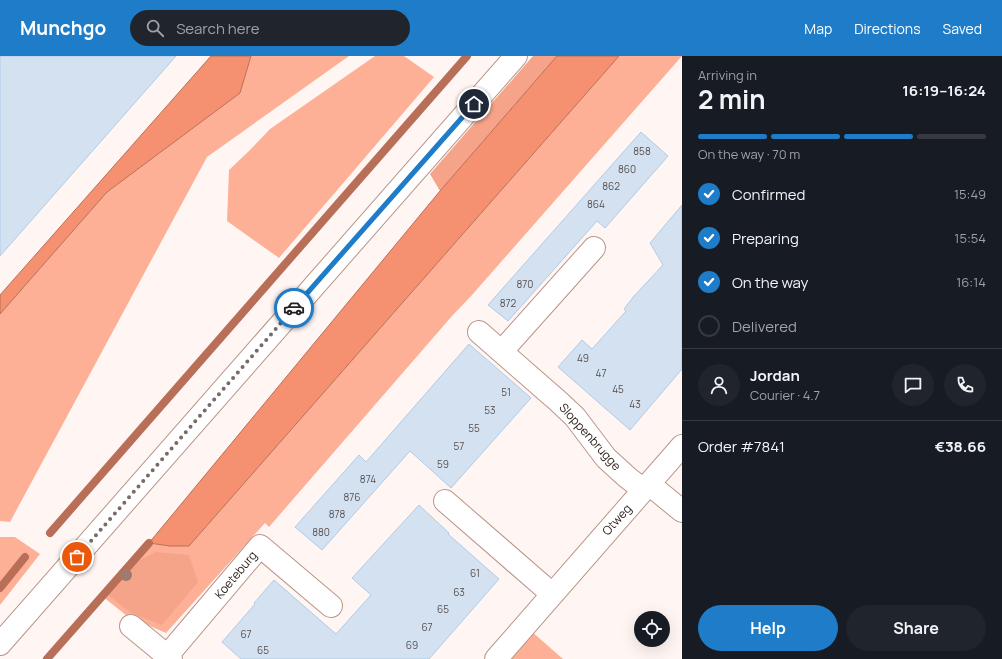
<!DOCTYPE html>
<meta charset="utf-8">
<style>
:root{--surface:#171b24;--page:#20242c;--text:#f1f3f6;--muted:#9ea1a6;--line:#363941;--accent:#1e7cc8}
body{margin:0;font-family:Manrope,sans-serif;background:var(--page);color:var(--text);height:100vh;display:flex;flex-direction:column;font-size:15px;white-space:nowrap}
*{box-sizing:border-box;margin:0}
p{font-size:13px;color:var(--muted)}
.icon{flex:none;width:22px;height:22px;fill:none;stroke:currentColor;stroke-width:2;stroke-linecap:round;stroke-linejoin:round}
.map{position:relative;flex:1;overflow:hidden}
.side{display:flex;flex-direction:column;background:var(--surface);width:320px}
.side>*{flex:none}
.tools{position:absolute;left:634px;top:555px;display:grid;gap:8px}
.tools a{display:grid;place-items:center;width:36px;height:36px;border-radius:50%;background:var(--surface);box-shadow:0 4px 16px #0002;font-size:20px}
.pin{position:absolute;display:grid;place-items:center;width:34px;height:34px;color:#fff;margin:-17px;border:2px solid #fff;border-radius:50%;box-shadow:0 1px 4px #0007}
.courier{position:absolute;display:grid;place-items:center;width:40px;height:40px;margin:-20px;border:3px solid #1e7cc8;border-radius:50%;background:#fff;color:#222;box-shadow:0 1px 5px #0007}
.headline em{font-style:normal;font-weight:700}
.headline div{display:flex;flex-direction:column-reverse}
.headline{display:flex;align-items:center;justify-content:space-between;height:68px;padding:0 16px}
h1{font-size:26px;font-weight:700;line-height:30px}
.bar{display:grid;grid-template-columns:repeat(4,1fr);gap:6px 4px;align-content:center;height:48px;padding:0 16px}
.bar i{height:5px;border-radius:3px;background:var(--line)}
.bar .current{background:var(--accent)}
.bar p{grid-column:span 4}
.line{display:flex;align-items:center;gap:10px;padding:0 16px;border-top:1px solid var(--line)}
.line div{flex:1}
.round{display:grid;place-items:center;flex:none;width:42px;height:42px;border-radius:21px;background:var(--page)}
ol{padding:0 16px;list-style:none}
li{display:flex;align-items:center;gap:12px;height:44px}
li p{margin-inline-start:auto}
li .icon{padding:4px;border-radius:50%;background:var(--accent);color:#fff;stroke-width:4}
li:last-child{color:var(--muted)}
li i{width:22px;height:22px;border:2px solid var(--line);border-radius:50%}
.cta{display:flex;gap:8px;margin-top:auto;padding:8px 16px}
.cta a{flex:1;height:46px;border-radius:24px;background:var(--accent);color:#fff;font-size:16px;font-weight:700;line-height:46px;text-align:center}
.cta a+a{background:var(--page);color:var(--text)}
header{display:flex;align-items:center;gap:24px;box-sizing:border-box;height:56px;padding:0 20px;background:var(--accent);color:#fff}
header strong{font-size:19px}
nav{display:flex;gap:22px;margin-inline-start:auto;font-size:14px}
.search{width:280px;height:36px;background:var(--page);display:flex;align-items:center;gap:10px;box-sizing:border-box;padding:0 14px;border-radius:22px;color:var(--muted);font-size:15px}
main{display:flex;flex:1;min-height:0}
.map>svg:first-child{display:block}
.green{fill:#feb097}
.forest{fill:#f5a389}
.water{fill:#f59171;stroke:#b96f57}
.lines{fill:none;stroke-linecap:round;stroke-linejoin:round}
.stream{stroke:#b96f57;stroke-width:8}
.building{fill:#d3e1f0;stroke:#b0cbe7}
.street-casing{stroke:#ba9488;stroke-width:24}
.secondary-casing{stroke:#ba9488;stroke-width:24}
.street{stroke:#fff;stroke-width:22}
.secondary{stroke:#fff;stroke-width:22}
.tree{fill:#a07a6e}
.done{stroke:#776b67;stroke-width:4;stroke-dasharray:0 7.2}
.route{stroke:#1e7cc8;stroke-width:5}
.labels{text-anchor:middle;stroke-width:3;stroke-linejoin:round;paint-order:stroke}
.number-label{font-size:10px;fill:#575050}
.street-label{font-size:12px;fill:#2e201b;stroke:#fff}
</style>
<header>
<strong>Munchgo</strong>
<div class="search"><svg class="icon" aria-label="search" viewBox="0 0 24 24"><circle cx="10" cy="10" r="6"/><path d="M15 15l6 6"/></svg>Search here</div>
<nav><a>Map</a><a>Directions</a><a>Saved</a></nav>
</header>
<main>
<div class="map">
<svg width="682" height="603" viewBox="0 0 682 603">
<rect width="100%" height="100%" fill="#fff6f4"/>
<path class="green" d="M251,0H349L207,101L10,466L0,465V258L107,136L240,37Z
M375,0H404L434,21L279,202L227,165L229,114L250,94L270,73Z
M619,0H682L472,239L452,260L269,471L265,467L166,577L127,560L102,540L149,487L170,490H189Z
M0,481H15L40,498L0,549Z
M530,574L563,603H504Z"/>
<path class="forest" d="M533,0H557L440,135L430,118Z
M156,496L189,499L198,526L162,569L131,557L108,539L140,504Z"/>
<path class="water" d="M211,0H251L240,37L107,136L0,258V239Z
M557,0H619L189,490H170L149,487L440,135Z"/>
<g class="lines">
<path class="stream" d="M50,477L467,0
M0,532L25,501
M47,603L149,487"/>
</g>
<path class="building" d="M0,0H176L0,200Z
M641,76L668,100L605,172L597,165L508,265L488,249Z
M682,149V313L630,374L558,311L582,284L592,293L626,255L624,253L634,240L663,209L650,187Z
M469,288L531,342L451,432L410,395L322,494L295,471L359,399L366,406Z
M419,449L449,477L448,478L499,523L429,603H241L222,586L255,548L254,547L274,524L336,578L371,539L352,522Z"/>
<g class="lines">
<defs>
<path id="street" d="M479,276L558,345L575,361L606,402L628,422L644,434
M502,295L594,192
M649,428L682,455
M445,445L552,538
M131,570L171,603
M167,600L260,490L331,550
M496,603L682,390"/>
<path id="secondary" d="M0,588L516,0"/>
</defs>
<use href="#street" class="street-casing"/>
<use href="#secondary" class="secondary-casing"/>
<use href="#street" class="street"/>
<use href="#secondary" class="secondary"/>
</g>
<circle class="tree" cx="126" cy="519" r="6"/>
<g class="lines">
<path class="done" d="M77,501L294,252"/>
<path class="route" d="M294,252L474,48"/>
</g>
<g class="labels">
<g class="number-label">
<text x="642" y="99">858</text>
<text x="627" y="117">860</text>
<text x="611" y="134">862</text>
<text x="596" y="152">864</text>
<text x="525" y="232">870</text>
<text x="508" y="251">872</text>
<text x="583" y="306">49</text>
<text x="601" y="321">47</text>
<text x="618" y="337">45</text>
<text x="506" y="340">51</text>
<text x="635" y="352">43</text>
<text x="490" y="358">53</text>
<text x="474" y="376">55</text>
<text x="459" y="394">57</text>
<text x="443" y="412">59</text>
<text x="368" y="427">874</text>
<text x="352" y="445">876</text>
<text x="337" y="462">878</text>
<text x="321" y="480">880</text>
<text x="475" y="521">61</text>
<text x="459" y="540">63</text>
<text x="443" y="557">65</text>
<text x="427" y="575">67</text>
<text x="246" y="582">67</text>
<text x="412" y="593">69</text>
<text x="263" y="598">65</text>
</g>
<g class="street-label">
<text transform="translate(590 381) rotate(48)" y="4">Sloppenbrugge</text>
<text transform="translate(617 464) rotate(-48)" y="4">Otweg</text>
<text transform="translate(236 519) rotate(-50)" y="4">Koeteburg</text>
</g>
</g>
</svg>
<div class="tools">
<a><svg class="icon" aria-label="locate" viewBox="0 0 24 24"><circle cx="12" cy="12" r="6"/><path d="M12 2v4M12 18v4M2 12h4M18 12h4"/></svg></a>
</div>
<div class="pin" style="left:77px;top:501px;background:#ea580c"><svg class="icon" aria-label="bag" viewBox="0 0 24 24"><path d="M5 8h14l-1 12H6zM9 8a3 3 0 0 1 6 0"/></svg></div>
<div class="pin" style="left:474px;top:48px;background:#1f2937"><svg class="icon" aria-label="home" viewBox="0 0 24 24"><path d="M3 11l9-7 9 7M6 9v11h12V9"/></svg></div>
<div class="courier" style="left:294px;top:252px"><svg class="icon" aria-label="car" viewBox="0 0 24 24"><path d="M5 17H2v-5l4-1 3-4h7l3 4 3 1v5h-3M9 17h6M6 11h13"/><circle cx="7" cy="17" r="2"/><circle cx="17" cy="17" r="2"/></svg></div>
</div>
<section class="side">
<div class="headline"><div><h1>2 min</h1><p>Arriving in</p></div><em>16:19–16:24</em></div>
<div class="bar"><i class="current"></i><i class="current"></i><i class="current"></i><i></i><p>On the way · 70 m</p></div>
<ol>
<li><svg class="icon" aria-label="check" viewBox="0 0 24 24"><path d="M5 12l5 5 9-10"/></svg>Confirmed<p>15:49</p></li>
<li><svg class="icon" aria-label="check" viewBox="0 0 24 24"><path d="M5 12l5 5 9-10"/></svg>Preparing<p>15:54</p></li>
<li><svg class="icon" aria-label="check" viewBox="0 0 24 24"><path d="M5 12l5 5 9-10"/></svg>On the way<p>16:14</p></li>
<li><i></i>Delivered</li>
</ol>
<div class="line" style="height:72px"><a class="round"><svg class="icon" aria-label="person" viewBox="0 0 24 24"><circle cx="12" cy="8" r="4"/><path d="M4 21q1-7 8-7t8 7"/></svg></a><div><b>Jordan</b><p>Courier · 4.7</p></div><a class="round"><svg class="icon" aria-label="chat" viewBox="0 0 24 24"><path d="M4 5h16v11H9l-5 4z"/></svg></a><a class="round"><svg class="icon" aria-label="phone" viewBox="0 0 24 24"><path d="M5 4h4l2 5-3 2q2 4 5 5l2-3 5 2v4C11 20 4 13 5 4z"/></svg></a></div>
<div class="line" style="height:52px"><div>Order #7841</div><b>€38.66</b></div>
<div class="cta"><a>Help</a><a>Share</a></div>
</section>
</main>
